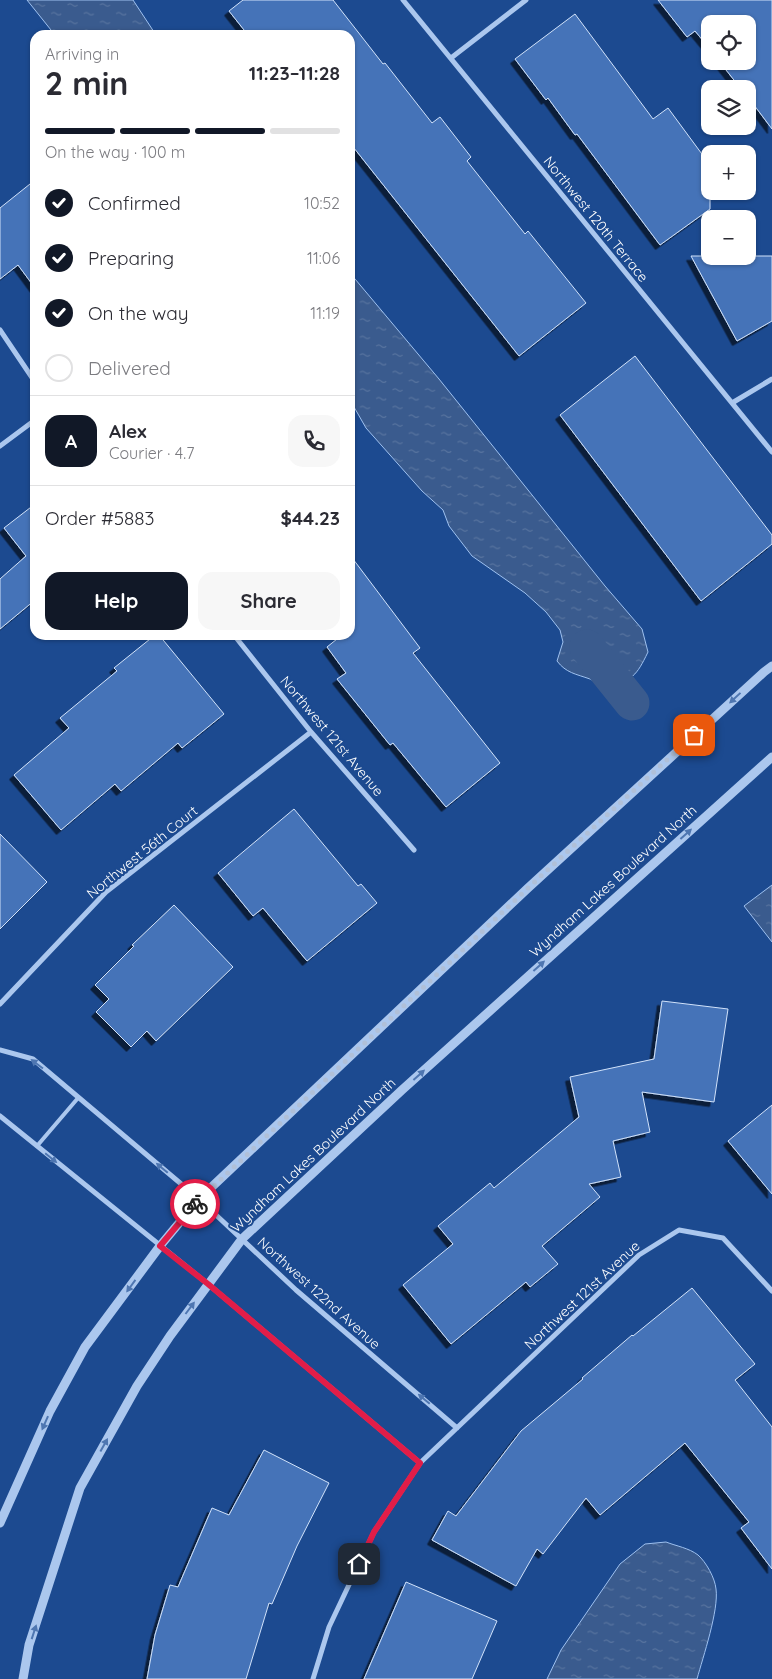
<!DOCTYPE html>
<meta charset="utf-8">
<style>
:root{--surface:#fff;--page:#f7f7f7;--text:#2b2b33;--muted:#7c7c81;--line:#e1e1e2;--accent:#111827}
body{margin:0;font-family:Quicksand,sans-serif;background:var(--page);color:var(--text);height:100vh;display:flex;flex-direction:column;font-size:19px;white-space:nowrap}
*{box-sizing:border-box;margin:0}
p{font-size:16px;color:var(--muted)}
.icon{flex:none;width:28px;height:28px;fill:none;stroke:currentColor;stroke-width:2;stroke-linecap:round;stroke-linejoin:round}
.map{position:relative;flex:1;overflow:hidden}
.details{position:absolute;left:30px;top:30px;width:325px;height:610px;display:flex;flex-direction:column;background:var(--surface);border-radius:15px;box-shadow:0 1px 4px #0004}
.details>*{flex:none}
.tools{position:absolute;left:701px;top:15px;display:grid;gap:10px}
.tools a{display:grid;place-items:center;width:55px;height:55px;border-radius:10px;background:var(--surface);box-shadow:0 1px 4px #0004;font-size:25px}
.pin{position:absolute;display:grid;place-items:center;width:42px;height:42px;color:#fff;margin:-21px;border-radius:10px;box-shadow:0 2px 8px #0006}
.courier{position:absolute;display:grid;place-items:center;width:50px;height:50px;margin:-25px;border:4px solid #e11d48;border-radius:50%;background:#fff;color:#222;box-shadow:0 1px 6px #0007}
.summary em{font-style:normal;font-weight:700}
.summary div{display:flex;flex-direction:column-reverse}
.summary{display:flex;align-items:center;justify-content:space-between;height:85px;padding:0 15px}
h1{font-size:32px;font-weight:700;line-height:38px}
.bar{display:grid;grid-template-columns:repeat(4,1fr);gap:8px 5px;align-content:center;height:60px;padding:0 15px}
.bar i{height:6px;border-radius:4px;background:var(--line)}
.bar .selected{background:var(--accent)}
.bar p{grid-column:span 4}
.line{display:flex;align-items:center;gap:12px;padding:0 15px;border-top:1px solid var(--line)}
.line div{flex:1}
.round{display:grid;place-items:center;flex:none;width:52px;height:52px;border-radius:15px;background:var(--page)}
ol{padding:0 15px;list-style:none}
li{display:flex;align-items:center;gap:15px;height:55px}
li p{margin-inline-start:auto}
li .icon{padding:5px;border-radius:50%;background:var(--accent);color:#fff;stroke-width:4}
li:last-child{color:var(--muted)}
li i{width:28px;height:28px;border:2px solid var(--line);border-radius:50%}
.button{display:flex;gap:10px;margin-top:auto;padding:10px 15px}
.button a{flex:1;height:58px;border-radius:15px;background:var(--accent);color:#fff;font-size:20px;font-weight:700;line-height:58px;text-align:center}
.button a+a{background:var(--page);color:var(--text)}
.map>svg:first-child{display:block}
.water{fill:url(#water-ripples);stroke:#9ec1f0}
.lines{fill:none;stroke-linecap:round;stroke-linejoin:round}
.canal{stroke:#3a5b8e;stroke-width:35}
.building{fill:#4473b8;stroke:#d1e2fa;filter:url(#shadow)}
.service{stroke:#abc7ee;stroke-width:4}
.minor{stroke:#abc7ee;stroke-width:5}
.tertiary{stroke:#abc7ee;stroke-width:9}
.oneway{fill:#4e76b1}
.done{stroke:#b0c0d8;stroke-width:5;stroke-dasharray:0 9}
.route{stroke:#e11d48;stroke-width:6}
.labels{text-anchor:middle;stroke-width:4;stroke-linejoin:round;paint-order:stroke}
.street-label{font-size:14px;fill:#fff;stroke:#1c4a90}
</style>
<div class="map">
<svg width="772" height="1679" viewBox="0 0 772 1679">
<defs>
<pattern id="water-ripples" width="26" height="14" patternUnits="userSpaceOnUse" patternTransform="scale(1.25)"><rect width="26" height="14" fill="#3a5b8e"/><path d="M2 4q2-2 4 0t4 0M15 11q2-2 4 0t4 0" fill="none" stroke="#58749f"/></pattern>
<filter id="shadow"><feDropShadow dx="-4.5" dy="4.5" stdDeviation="0" flood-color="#0009"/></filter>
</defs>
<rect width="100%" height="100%" fill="#1c4a90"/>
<path class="water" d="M27,0H133L156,35H55Z
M350,273L439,379L605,586L642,629L648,652C636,677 633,678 608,690C602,686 596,682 590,679C576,674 566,673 557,661L563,642L560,630L546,612L525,593L472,556L449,526L443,510L422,491L366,428L350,400Z
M772,885V942L744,906Z
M666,1542C676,1546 689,1548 698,1555C706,1562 715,1578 716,1589C719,1610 703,1657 697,1679H547L561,1650L620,1564L645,1544Z"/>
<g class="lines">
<path class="canal" d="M587,647L632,703"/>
</g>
<path class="building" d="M243,0H333L383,64L385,63L432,123L440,117L471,157L467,161L525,234L528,231L586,303L519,356L350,143V35H248L229,11Z
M658,0H772V129L748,97V89H741L719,61H748V24H710V49L695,31L687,37Z
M575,14L653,119L668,108L710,165V209L660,245L577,134L575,135L548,98L546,100L515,59Z
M35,180V288L18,265L0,279V208Z
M691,256H772V321L737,341Z
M635,356L772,535V544L701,601L560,415Z
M35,504V600L0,629V579L26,556L4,528Z
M350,555L420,648L413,653L500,763L446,807L393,743L390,745L337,679L346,673L327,647L342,635H350Z
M155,635H159L224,714L182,748L178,743L121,791L115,784L61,830L14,775L69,728L60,718L117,671L114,668Z
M294,809L358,886L361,884L377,903L307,961L263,908L253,916L218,873Z
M0,834L47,882L0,929Z
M174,905L233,967L156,1041L147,1031L131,1047L96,1012L109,999L95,985L134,946L132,945Z
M662,1001L728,1009L714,1102L642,1092L650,1132L613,1141L621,1177L589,1184L600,1197L542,1246L558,1264L530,1287L526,1282L451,1344L403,1285L453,1244L438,1226L490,1183L494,1188L579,1117L570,1077L654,1059Z
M772,1105V1194L728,1141Z
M692,1288L755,1364L735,1380L772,1427V1569L741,1528L749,1522L685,1443L600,1515L586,1498L543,1554L537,1549L516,1586L432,1540L448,1511L456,1516L521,1431L583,1379L582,1378L632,1335L633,1336Z
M264,1450L329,1483L297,1546L272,1604L269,1603L246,1679H147L155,1635L170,1585L178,1587L212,1508L229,1515Z
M406,1582L497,1621L472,1679H364Z"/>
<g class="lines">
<path class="service" d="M37,1146L78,1098"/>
<path class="minor" d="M403,0L772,452
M451,58L526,0
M0,330L35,382
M732,403L772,379
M0,446L35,420
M234,635L311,732L414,850
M0,1004L106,892L311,732
M0,1050L33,1059L199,1199L296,1290L457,1428
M0,1116L208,1284L420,1463
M313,1679L329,1627L374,1532L420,1463L639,1255L679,1230L723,1238L772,1291"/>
<path class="tertiary" d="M0,1523L50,1411L85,1347L160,1246L199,1199L528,888L764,672L772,666
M23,1679L29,1645L80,1488L137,1386L170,1336L242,1239L402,1090L772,757"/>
</g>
<defs><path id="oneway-solid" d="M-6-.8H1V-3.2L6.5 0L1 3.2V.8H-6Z" transform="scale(1.25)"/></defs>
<g class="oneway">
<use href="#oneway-solid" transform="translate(735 698) rotate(137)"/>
<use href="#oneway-solid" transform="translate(686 834) rotate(-42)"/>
<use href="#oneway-solid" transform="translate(539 966) rotate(-42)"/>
<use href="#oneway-solid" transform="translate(37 1064) rotate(-143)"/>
<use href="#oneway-solid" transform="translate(419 1075) rotate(-42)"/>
<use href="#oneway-solid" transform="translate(51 1158) rotate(39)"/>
<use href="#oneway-solid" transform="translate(162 1168) rotate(-140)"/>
<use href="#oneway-solid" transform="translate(131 1286) rotate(126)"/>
<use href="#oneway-solid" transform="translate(190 1308) rotate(-53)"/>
<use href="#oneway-solid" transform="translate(424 1399) rotate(-140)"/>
<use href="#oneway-solid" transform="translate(45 1423) rotate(114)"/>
<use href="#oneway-solid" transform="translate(104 1445) rotate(-61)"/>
<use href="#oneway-solid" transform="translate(34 1632) rotate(-72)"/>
</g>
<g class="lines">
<path class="done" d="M195,1204L528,888L694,735"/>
<path class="route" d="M195,1204L160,1246L208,1284L420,1463L374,1532L359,1564"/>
</g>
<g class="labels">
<g class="street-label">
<text transform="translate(596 219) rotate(51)" y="5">Northwest 120th Terrace</text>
<text transform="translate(332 736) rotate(50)" y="5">Northwest 121st Avenue</text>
<text transform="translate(142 852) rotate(-39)" y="5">Northwest 56th Court</text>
<text transform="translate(613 881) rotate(-42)" y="5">Wyndham Lakes Boulevard North</text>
<text transform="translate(313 1155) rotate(-43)" y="5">Wyndham Lakes Boulevard North</text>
<text transform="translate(319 1293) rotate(42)" y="5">Northwest 122nd Avenue</text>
<text transform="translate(582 1295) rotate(-43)" y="5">Northwest 121st Avenue</text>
</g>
</g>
</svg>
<div class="tools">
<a><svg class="icon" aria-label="locate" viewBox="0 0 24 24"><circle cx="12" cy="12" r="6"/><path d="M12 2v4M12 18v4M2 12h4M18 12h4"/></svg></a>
<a><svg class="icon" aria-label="layers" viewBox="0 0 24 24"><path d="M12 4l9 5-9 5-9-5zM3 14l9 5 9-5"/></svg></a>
<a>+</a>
<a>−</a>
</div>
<div class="pin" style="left:694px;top:735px;background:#ea580c"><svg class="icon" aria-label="bag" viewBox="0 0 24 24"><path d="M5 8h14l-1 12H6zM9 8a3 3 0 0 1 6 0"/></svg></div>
<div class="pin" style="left:359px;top:1564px;background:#1f2937"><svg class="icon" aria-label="home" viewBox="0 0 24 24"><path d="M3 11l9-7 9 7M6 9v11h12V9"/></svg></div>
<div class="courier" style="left:195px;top:1204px"><svg class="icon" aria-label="bike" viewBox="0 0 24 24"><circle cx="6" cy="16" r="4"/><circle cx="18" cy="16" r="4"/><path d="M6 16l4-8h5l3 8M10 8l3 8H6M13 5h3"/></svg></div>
<section class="details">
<div class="summary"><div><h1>2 min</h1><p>Arriving in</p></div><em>11:23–11:28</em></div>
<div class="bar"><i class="selected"></i><i class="selected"></i><i class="selected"></i><i></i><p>On the way · 100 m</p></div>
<ol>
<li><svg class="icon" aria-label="check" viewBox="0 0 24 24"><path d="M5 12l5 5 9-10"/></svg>Confirmed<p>10:52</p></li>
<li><svg class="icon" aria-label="check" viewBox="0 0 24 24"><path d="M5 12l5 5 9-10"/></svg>Preparing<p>11:06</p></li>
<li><svg class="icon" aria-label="check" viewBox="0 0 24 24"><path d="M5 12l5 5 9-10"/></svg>On the way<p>11:19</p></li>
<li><i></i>Delivered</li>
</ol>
<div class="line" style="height:90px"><b class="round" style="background:var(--accent);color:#fff">A</b><div><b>Alex</b><p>Courier · 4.7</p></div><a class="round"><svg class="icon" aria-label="phone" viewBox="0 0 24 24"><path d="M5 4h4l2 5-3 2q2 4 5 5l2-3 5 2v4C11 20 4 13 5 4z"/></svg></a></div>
<div class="line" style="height:65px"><div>Order #5883</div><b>$44.23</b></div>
<div class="button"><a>Help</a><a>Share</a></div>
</section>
</div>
